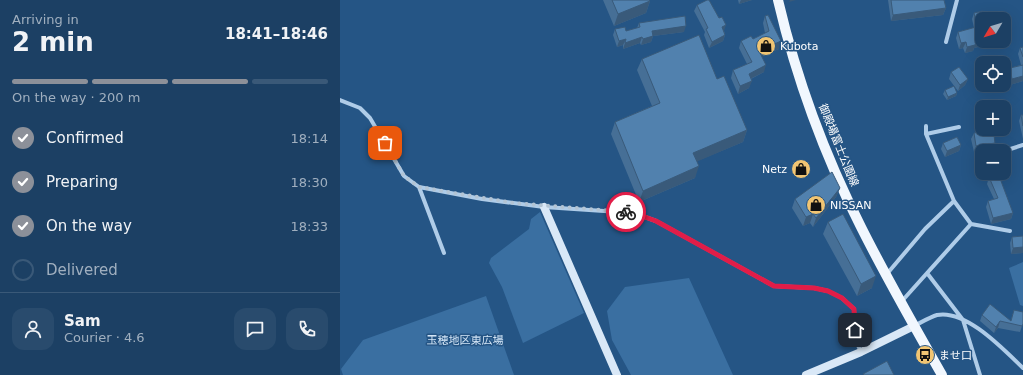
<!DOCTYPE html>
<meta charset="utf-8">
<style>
:root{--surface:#1c4064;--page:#294b6d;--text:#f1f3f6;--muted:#a0afbf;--line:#3a5978;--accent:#8c9099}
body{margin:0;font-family:"DejaVu Sans","Noto Sans JP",sans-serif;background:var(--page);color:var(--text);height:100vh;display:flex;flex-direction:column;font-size:15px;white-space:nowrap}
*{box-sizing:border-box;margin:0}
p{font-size:13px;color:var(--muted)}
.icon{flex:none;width:22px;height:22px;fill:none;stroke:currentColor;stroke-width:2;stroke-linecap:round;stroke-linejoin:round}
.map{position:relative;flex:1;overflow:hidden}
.side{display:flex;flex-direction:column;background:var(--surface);width:340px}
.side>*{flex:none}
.needle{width:26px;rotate:232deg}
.tools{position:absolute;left:635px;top:12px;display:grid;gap:8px}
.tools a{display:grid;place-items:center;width:36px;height:36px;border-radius:8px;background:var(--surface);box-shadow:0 4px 16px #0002,0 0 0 1px var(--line);font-size:20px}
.pin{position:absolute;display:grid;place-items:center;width:34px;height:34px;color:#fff;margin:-17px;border-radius:8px;box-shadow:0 2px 6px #0006}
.courier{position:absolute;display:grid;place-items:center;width:40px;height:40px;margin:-20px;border:3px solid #e11d48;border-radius:50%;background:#fff;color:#222;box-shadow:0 1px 5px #0007}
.overview em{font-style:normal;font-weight:600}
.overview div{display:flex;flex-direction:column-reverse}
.overview{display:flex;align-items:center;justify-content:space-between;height:68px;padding:0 12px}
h1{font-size:26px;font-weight:600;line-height:30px}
.bar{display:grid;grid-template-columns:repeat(4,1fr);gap:6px 4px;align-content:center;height:48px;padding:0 12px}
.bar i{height:5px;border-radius:3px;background:var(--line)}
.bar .current{background:var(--accent)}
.bar p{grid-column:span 4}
.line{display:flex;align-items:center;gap:10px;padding:0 12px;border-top:1px solid var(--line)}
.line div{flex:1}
.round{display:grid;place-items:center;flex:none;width:42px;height:42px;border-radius:12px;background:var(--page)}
ol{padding:0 12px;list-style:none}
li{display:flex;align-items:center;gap:12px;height:44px}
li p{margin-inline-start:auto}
li .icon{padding:4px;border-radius:50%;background:var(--accent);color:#fff;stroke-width:4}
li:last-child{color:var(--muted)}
li i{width:22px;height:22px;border:2px solid var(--line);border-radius:50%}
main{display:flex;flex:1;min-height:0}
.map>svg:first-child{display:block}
.green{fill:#3a6fa1}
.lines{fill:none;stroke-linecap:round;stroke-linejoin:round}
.street{stroke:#afcce8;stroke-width:4}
.secondary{stroke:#d9e8f7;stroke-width:8}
.primary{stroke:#f1f7fe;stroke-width:10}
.wall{fill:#466f96}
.shaded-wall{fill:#395a7a}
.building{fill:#5181ae;stroke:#395a7a}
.done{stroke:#b3c4d4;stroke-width:4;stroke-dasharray:0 7.2}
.route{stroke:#e11d48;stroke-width:5}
.labels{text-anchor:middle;stroke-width:3;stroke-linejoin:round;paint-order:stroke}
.poi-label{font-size:11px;fill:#fff;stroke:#255585;text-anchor:start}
.street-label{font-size:11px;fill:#fff;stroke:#255585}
.park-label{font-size:11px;fill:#d3e5f6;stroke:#255585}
</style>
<main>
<section class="side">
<div class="overview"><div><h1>2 min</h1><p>Arriving in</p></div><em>18:41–18:46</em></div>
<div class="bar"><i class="current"></i><i class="current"></i><i class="current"></i><i></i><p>On the way · 200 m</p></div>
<ol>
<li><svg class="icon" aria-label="check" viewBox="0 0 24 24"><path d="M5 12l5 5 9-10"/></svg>Confirmed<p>18:14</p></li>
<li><svg class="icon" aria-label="check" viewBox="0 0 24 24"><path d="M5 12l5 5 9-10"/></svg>Preparing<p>18:30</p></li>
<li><svg class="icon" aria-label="check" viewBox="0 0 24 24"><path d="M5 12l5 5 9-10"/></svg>On the way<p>18:33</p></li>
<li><i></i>Delivered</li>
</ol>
<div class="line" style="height:72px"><a class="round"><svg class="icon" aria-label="person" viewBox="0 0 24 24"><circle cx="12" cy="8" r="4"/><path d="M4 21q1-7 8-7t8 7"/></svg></a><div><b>Sam</b><p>Courier · 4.6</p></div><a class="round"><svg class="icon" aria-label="chat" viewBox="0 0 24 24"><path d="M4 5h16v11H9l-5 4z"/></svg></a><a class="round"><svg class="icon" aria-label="phone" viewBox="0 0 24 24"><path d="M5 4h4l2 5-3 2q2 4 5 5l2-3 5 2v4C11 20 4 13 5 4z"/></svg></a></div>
</section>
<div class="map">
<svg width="683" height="375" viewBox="0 0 683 375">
<rect width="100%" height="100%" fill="#255585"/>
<path class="green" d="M200,212L244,313L183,343L162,287L149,263L151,258L189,229L191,219Z
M683,262V306L680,305L669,268Z
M349,278L393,375H291L272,340L267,311L285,287Z
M146,296L174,375H3L1,369L23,340Z"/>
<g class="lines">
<path class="street" d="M606,42L617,0
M0,100L20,108L30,118L64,176L79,187L142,199L204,207L294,213L316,221L434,286L474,288L488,291L502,298L514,309L515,339L521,352
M586,126V134L614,201L631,224
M586,134L619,127
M664,151L683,145
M79,187L104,253
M587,273L623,320L640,375
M546,275L585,229L614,201
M562,301L631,224L670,231
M574,326C582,322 590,317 597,315C626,309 664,350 683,368"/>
<path class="secondary" d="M204,207L277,375
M466,375L521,352L574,326"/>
<path class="primary" d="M438,0C456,77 485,156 521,227C546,277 574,326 602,375"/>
</g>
<path class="wall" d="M263,0H309L310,1L306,13L274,26Z
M398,0H412L399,4Z
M548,0H604L606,8L603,15L551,21Z
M357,5L384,31L385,35L383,41L369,48L364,35L365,32L354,11Z
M634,13L642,31L637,32L640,41L638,47L634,48L633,51L625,53L623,48L619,49L616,38L618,32L634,28L632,19Z
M425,16L439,49L422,56L424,72L411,79L409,88L398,94L391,78L393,70L407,64L399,48L401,41L413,39L425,33L423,23Z
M299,23L344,32L313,36L311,42L301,45L300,43L283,49V45L277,47L273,35L275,29L286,31L297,28Z
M683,47V81L670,85L667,74L670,68L681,65L678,54L680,48Z
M302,59L377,79L407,130L403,142L357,161L355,178L299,202L271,134L275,122L312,106L297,70Z
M611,72L628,79L625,85L618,91L609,79Z
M605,90L617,93L616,96L607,100L603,94Z
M681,115H683V139L679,121Z
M634,133L653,149L634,152L631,139Z
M603,143L621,145L619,151L605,157L601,149Z
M649,177L673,213L671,219L651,224L646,207L648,201L654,199L647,184Z
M500,188L496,197L473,227L470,223L463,226L452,208L455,199Z
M488,222L532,288L517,296L483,234Z
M683,236V253L671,254L670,243L672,237Z
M674,310L682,326L680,332L658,328L654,333L640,321L642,315L671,320Z"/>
<path class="shaded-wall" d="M401,0H412L399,4Z
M450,0H456L449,2Z
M310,1L306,13L274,26L278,14Z
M606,8L603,15L551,21L553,15Z
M386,25L384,31L382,27Z
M346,26L344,32L313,36L311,42L301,45L303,39L312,31Z
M637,26H642V31L635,32Z
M385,35L383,41L369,48L372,42Z
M302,37L300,43L283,49L285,43Z
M286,39L283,45L277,47L279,41Z
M441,41L439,49L417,59L419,51Z
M640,41L638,47L634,48L633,51L625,53L627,47L636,42Z
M626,42L623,48L619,49L621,43Z
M426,65L424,72L406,81L409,74Z
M683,76V81L670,85L672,79Z
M628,79L625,85L618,91L620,85Z
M412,81L409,88L398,94L400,86Z
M617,93L616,96L607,100L608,97Z
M407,130L403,142L349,165L353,153Z
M655,143L653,149L634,152L636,146Z
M621,145L619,151L605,157L607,151Z
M359,166L355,178L299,202L303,191Z
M500,188L496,197L473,227L476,218Z
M673,213L671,219L651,224L653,218Z
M473,214L470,223L463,226L466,217Z
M683,247V253L671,254L673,248Z
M536,276L532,288L517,296L521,284Z
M660,321L658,328L654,333L656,327Z"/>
<path class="building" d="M272,0H309L310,1L278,14Z
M367,0H369L379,18L382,17L386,25L382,27L385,35L372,42L366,29L368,28L357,5Z
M551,0H604L606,8L553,15Z
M643,11L644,19H642V26H637L634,13Z
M428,15L441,41L419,51L426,65L409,74L412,81L400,86L393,70L412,62L401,41L411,36L413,39L429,31L425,16Z
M345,16L346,26L312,31L313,36L303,39L302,37L285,43L286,39L279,41L275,29L285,27L286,31L300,27L299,23Z
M636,27L640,41L636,42L635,45L627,47L626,42L621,43L618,32Z
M359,35L377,79L384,76L407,130L353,153L359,166L303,191L275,122L320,103L302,59Z
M683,47V57L680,48Z
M683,65V76L672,79L670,68Z
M619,67L628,79L620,85L611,72Z
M614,86L617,93L608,97L605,90Z
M681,115H683V126Z
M650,130L651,135H654L655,143L636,146L634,133Z
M617,137L621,145L607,151L603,143Z
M492,172L500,188L476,218L473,214L466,217L455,199Z
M658,173L673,213L653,218L648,201L658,198L649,177Z
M503,214L536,276L521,284L488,222Z
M683,236V247L673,248L672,237Z
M650,304L671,321L674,310L683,312V324L682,326L660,321L656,327L642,315Z
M547,361L554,375H524L523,374Z"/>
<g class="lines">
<path class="done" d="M45,143L64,176L79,187L174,203L286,212"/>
<path class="route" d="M286,212L294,213L316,221L434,286L474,288L488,291L502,298L514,309L515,330"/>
</g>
<defs>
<symbol id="shop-disc" viewBox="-11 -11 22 22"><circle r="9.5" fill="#f1c573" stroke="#255585"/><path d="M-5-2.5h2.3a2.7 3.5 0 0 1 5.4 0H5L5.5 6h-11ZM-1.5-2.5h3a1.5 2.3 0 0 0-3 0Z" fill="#111"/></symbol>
<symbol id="bus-disc" viewBox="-11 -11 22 22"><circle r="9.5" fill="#f1c573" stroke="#255585"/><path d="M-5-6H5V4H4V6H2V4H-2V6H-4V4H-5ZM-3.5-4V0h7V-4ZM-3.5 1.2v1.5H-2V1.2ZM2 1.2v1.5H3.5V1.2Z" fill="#111"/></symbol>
</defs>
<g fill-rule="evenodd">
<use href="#shop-disc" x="415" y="35" width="22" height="22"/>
<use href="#shop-disc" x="450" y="158" width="22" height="22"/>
<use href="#shop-disc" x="465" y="194" width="22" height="22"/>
<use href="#bus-disc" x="574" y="344" width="22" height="22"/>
</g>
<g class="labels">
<g class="poi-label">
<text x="440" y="50">Kubota</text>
<text x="447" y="173" text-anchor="end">Netz</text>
<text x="490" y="209">NISSAN</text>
<text x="599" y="359">ませ口</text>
</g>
<g class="street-label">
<text transform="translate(499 145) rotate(68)" y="4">御殿場富士公園線</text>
</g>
<g class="park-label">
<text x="125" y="344">玉穂地区東広場</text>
</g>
</g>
</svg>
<div class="tools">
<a><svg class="needle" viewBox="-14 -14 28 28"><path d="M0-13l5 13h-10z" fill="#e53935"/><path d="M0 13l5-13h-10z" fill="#a0afbf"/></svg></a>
<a><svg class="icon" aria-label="locate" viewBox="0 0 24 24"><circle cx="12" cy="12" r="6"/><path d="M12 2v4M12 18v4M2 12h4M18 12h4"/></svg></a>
<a>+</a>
<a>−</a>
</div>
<div class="pin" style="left:45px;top:143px;background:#ea580c"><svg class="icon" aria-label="bag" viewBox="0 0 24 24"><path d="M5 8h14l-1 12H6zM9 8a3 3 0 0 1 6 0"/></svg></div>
<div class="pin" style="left:515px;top:330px;background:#1f2937"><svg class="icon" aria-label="home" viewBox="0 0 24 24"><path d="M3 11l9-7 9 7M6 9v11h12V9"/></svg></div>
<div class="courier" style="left:286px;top:212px"><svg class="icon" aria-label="bike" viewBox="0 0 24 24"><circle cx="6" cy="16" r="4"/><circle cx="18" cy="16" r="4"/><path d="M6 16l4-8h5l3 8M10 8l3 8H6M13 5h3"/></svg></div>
</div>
</main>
